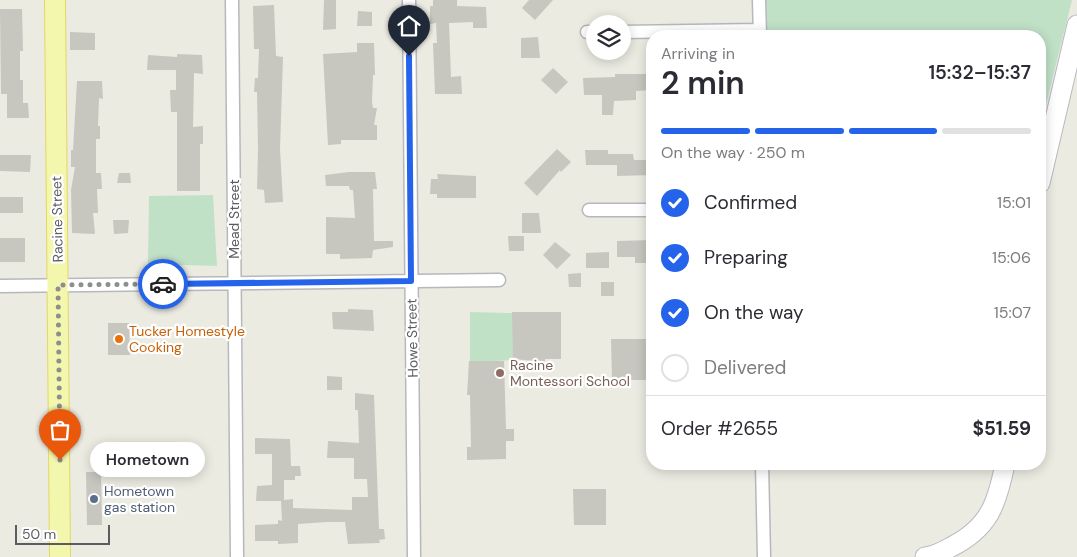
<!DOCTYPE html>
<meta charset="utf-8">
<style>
:root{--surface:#fff;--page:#f2f2f3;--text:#2b2b33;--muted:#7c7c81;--line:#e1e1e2;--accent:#2563eb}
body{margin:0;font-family:"DM Sans",sans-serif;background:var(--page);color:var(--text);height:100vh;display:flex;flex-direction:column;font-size:19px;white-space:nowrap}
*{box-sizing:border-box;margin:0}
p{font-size:16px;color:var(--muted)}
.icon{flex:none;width:28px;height:28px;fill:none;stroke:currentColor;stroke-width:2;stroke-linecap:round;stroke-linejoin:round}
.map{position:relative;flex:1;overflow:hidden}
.sheet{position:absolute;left:646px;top:30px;width:400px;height:440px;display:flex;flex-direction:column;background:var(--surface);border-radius:20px;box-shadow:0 2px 12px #0003}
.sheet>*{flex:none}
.fabs{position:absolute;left:586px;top:15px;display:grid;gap:10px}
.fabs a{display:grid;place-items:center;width:45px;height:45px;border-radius:50%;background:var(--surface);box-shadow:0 2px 12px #0003;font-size:25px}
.scale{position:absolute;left:15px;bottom:12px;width:95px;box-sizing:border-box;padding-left:5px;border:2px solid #5a5c61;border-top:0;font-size:14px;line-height:18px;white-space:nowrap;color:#5a5c61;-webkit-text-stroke:4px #fff;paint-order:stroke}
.pin{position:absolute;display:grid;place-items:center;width:42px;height:42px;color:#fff;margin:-51px -21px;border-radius:50% 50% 50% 0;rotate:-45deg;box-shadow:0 0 5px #0007}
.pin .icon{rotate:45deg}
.courier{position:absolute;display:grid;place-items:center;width:50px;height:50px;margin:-25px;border:4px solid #2563eb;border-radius:50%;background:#fff;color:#222;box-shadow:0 1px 6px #0007}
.bubble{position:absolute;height:35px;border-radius:18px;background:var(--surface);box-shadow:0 2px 12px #0003;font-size:16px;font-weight:600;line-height:35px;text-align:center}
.summary em{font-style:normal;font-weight:600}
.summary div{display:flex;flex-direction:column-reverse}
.summary{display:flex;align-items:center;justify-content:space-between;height:85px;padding:0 15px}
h1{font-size:32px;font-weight:600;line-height:38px}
.bar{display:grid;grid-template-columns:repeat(4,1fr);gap:8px 5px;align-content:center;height:60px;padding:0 15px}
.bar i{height:6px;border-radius:4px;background:var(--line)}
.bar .on{background:var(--accent)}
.bar p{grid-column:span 4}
.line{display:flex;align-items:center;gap:12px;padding:0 15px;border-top:1px solid var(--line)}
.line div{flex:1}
ol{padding:0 15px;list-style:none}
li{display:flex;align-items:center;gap:15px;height:55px}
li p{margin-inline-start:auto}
li .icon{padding:5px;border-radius:50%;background:var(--accent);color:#fff;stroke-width:4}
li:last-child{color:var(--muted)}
li i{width:28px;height:28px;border:2px solid var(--line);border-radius:50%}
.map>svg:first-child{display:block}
.green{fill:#c1e1c7}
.building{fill:#c7c6bf}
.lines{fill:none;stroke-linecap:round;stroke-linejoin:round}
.street-casing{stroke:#b7b8bd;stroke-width:15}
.secondary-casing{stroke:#b8b9bf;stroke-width:21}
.primary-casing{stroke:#e2d865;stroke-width:22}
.street{stroke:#fff;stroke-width:12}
.secondary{stroke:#fff;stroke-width:19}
.primary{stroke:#f3f6ad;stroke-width:20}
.done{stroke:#8d8e8e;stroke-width:5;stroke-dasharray:0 9}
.route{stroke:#2563eb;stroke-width:6}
.food-dot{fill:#e8710a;stroke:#fff;stroke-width:2}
.education-dot{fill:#8d6e63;stroke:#fff;stroke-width:2}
.service-dot{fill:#5c6f8a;stroke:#fff;stroke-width:2}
.labels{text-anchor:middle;stroke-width:4.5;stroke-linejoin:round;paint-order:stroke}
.street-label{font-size:14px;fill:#5a5c61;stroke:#fff}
.food-label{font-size:14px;fill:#c56008;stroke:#fff;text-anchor:start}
.education-label{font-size:14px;fill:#785e54;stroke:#fff;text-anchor:start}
.service-label{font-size:14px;fill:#4e5e75;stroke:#fff;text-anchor:start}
</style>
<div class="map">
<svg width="1077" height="557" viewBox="0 0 1077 557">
<rect width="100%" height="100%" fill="#ecebe2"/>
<path class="green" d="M766,0H1072L1040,129V36H767Z
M213,195L217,266L148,264L149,196Z
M470,312L513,313V360L470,362Z"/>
<path class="building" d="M324,0H336V29L323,30Z
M433,0H457V6L486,7L487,28H473V22L449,23L451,77L461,76L462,94H435L433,43H437L436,23L430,24V6H433Z
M529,0H553L535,20L522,8Z
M274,5L276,56L283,57L280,149L283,202L265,203L264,190L257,189L258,149L257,92H254L255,78H258L259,49H254L253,6Z
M0,9H22L23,51H20V80H23V103H28L29,118H7V94H1Z
M358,11L372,12V26H357Z
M70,32L95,33V50H70Z
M538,37L540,58H521V38Z
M357,43H374L375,75H373L372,102L373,108H377L374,125H377V140H341V144L328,145L323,54L357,52Z
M177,54L202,55L203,74L194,73L193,127L203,126V144H200V191H177V112H171L170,90H176V70H147L148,55L177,57Z
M553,68L568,82L556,94L541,80Z
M615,74H652V90L636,91V100L614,101L613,115H602V95H584L583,78L615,77Z
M77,81H102L103,99L99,98L98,126H100V139H96V173H101L102,189H97L98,213H93L95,234L72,233L71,190L75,167H71V150H73Z
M557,149L571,162L561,172L560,170L537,196L524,183Z
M585,150H608V154H633L634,160H652V175L617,176V165H586Z
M0,155H31L30,172L0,171Z
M349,172H375L377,189H373L374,241H393V247L373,250L372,258L340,259V254H326V217L355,218L353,190H350L349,186H326L325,175Z
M119,173H130L131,183H117Z
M437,174L476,176V198H437V194H430L431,179H438Z
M0,197H23V213H0Z
M522,213H539L541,233H522Z
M113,220H129L128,233L114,234Z
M508,236H524V251H509Z
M0,238H25V262H0Z
M652,240V263H635V257H617V241Z
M555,242L571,255L557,269L543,255Z
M609,252V268H586V253Z
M581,273V287H569L568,274Z
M601,282H614V296H601Z
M348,309L373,310L374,331L333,329L332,312H348Z
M512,312H561V359H545V362L513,359Z
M108,323H129L130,355H108Z
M611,339H652V380H612Z
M469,361H504L506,429H514V441H506V459L467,460V447H471L470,395H467Z
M327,376L342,377V390H327Z
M355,393L374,395L379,529H384L385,539L379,540L380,543L348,544L345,522H327L298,524V543L278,544V541H255V525L278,524V520L282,521L281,501H256L257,486L272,485V454H255V438L290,439L291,466H300L301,476H295V480H284V500L293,499V508L352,510V497H368L367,479H354V458H327L328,441L359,443L358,410H355Z
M86,472H101L102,525H87Z
M573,489H606V525H574Z"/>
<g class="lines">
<defs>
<path id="street" d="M232,0L237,557
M409,0L414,557
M759,0L760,36
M587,32H595
M622,32L760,30
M589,210H652
M0,286L499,280
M762,464L764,557"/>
<path id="secondary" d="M1040,183L1077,25
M925,557C935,556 942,552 951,547C989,528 997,504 1005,464"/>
<path id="primary" d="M55,0L60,557"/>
</defs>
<use href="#street" class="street-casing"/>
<use href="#secondary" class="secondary-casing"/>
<use href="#primary" class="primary-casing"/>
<use href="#street" class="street"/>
<use href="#secondary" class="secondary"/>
<use href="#primary" class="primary"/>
</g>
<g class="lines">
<path class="done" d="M60,460L58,285L163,284"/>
<path class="route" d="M163,284L411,281L409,56"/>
</g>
<circle class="food-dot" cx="119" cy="339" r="5"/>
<circle class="education-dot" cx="500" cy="373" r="5"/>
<circle class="service-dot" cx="94" cy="499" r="5"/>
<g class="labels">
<g class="street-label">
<text transform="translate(57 219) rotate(-91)" y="5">Racine Street</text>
<text transform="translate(234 219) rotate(-90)" y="5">Mead Street</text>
<text transform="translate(412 338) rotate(-91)" y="5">Howe Street</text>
</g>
<g class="food-label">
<text x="129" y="336">Tucker Homestyle<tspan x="129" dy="16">Cooking</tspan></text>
</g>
<g class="education-label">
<text x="510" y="370">Racine<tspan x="510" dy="16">Montessori School</tspan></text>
</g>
<g class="service-label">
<text x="104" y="496">Hometown<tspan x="104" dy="16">gas station</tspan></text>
</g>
</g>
</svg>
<div class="fabs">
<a><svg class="icon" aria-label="layers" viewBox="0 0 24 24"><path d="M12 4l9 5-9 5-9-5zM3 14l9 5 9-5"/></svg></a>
</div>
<div class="scale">50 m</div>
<div class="pin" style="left:60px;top:460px;background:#ea580c"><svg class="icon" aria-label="bag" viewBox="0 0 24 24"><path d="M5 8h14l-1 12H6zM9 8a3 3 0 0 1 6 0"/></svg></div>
<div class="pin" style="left:409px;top:56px;background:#1f2937"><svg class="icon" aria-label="home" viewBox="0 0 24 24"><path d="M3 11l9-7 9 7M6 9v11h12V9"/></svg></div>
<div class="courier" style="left:163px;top:284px"><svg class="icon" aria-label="car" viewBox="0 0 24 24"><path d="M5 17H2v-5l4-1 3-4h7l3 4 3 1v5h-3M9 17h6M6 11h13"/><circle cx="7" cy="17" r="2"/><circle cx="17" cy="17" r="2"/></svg></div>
<div class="bubble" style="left:90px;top:442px;width:115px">Hometown</div>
<section class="sheet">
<div class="summary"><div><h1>2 min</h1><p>Arriving in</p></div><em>15:32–15:37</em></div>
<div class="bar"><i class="on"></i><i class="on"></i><i class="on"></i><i></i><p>On the way · 250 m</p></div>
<ol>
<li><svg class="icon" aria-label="check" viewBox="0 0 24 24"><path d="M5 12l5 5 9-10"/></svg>Confirmed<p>15:01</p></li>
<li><svg class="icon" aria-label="check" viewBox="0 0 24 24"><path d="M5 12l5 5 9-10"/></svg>Preparing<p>15:06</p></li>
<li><svg class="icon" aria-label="check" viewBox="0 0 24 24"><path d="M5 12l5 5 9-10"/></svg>On the way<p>15:07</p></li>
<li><i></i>Delivered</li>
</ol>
<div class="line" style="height:65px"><div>Order #2655</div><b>$51.59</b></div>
</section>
</div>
